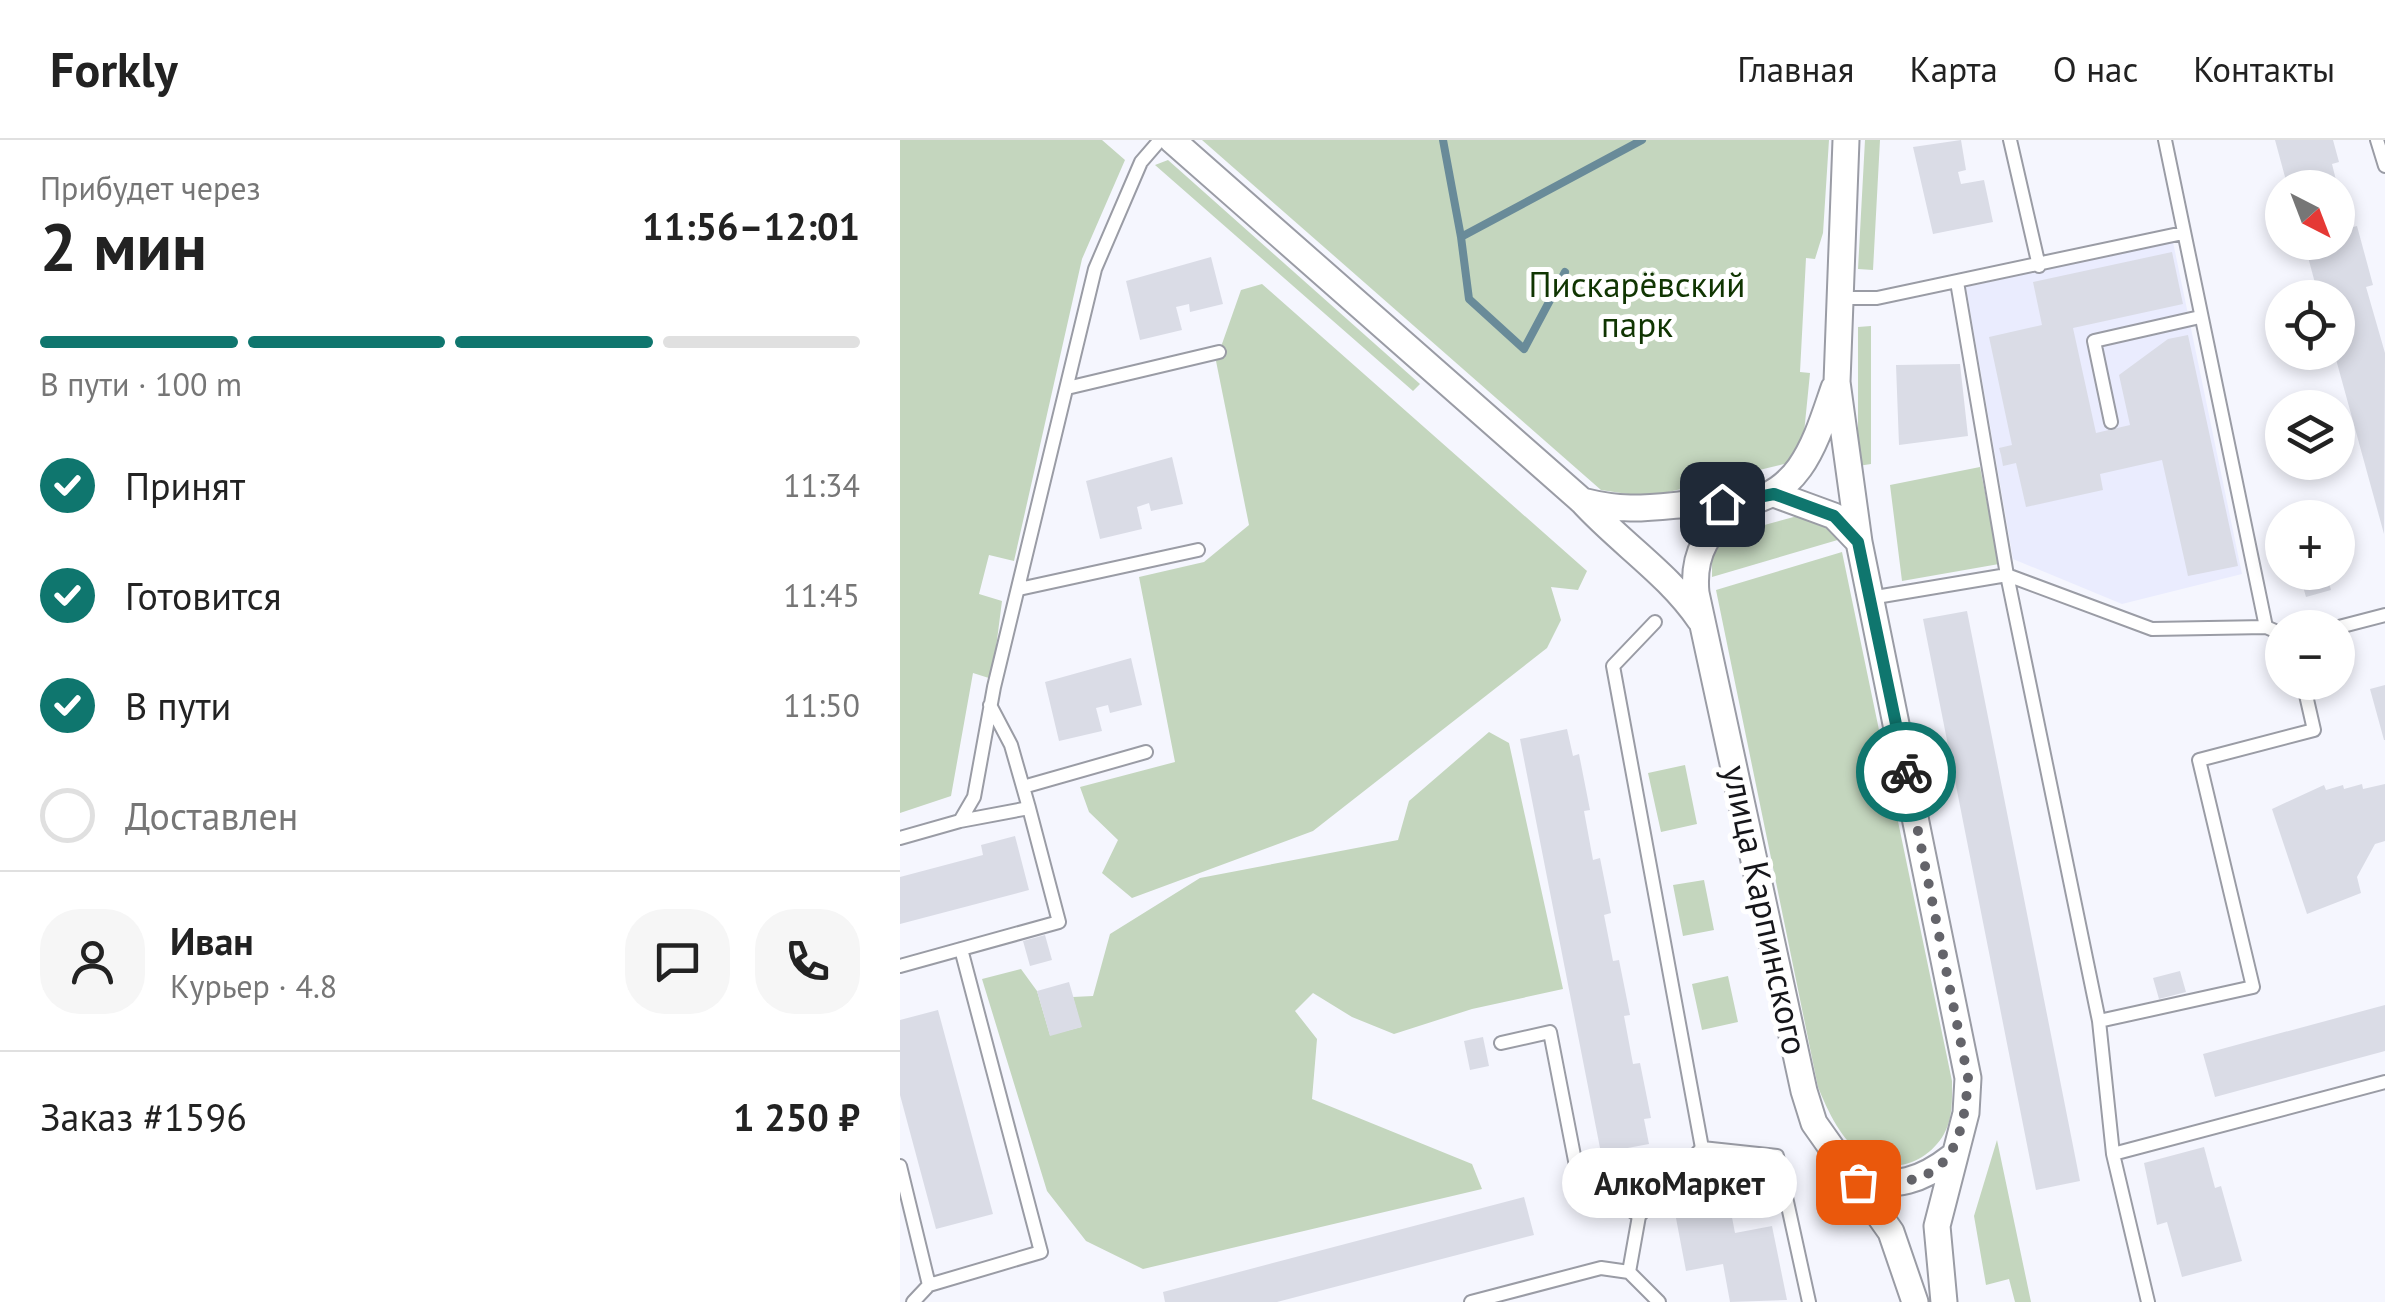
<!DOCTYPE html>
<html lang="ru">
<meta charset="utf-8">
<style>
:root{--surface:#fff;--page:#f6f6f6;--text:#222;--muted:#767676;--line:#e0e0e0;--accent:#0f766e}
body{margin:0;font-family:"PT Sans",sans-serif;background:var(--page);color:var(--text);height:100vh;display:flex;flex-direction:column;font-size:38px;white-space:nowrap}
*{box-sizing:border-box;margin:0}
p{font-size:32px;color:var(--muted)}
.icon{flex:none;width:55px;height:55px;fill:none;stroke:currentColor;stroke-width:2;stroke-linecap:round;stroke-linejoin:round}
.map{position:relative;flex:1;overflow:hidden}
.drawer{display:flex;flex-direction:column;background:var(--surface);width:900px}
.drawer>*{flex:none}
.needle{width:65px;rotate:138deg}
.tools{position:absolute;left:1365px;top:30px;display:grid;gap:20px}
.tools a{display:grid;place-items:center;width:90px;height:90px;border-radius:50%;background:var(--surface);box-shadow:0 5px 15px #0003;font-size:50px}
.pin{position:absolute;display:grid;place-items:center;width:85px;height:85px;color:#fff;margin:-42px;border-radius:20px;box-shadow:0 5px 15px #0006}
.courier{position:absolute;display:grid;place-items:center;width:100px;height:100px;margin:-50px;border:8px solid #0f766e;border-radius:50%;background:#fff;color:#222;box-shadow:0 2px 12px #0007}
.bubble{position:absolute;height:70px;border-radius:35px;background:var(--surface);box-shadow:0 5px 15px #0003;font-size:32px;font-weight:600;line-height:70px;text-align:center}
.summary em{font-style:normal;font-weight:600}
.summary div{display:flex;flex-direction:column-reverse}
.summary{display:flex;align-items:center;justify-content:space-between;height:170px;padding:0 40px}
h1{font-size:65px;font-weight:600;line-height:75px}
.bar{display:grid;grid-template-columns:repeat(4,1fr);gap:15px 10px;align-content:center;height:120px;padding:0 40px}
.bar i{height:12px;border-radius:8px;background:var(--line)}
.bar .active{background:var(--accent)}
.bar p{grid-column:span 4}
.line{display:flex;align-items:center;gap:25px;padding:0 40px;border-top:2px solid var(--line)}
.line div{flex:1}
.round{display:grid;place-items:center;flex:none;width:105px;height:105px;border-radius:40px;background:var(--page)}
ol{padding:0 40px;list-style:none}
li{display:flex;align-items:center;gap:30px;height:110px}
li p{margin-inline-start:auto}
li .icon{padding:10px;border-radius:50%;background:var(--accent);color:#fff;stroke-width:4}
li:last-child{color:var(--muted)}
li i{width:55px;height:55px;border:5px solid var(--line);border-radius:50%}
header{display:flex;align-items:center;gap:60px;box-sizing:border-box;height:140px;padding:0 50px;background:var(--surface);border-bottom:2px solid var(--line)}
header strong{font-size:48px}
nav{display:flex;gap:55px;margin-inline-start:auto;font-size:35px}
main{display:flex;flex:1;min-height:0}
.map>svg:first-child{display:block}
.built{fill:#eaecfe}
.green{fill:#c4d6be}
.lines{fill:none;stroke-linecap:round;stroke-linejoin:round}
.stream{stroke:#698b99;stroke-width:8}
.building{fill:#dadce6}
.lane-casing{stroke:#9a9ca5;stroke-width:16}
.street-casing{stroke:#9a9ca5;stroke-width:29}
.lane{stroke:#fff;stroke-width:12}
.street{stroke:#fff;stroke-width:25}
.done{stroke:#64646a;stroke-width:10;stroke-dasharray:0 18}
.route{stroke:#0f766e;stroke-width:12}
.labels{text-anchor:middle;stroke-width:10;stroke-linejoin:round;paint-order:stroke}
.park-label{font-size:35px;fill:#103502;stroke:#fff}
.street-label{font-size:35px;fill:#16161a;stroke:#fff}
</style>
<header>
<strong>Forkly</strong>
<nav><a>Главная</a><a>Карта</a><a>О нас</a><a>Контакты</a></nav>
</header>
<main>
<section class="drawer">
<div class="summary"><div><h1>2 мин</h1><p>Прибудет через</p></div><em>11:56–12:01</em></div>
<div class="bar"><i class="active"></i><i class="active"></i><i class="active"></i><i></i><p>В пути · 100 m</p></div>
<ol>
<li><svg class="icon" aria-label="check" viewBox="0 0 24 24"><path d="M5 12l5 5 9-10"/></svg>Принят<p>11:34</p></li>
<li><svg class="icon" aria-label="check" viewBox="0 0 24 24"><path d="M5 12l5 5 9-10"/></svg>Готовится<p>11:45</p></li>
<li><svg class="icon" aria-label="check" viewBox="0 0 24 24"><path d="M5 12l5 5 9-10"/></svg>В пути<p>11:50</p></li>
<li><i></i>Доставлен</li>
</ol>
<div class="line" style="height:180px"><a class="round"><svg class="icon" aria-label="person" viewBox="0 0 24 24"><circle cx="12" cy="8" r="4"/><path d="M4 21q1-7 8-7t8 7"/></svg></a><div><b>Иван</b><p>Курьер · 4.8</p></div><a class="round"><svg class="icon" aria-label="chat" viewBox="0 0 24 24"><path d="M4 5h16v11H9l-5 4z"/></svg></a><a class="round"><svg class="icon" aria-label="phone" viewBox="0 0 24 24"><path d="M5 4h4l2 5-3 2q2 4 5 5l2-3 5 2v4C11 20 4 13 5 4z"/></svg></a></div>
<div class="line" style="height:130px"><div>Заказ #1596</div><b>1 250 ₽</b></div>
</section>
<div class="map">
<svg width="1485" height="1162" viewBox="0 0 1485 1162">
<rect width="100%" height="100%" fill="#f5f6fe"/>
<path class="built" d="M1273,102L1342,434L1222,464L1113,419L1066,147Z"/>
<path class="green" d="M0,0H202L225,20L182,119L114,421L89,415L79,454L102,461L92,539L73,533L51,656L0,673Z
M302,0H929L923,93L915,119L906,118L900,232L910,233L904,293L888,323L748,357L701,350Z
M965,0H980L973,130L958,129Z
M268,20L520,244L513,251L255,25Z
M362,144L687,431L678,450L651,447L661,480L647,508L413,691L232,758L202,733L218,700L189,672L180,647L275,622L239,437L304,422L349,385L316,221L341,150Z
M971,186V324L958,326V187Z
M1080,327L1099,424L1002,441L990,345Z
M901,375L924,381L941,399L812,437V416L824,396Z
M942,412L1052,941C1052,959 1053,978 1044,994C1029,1021 992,1037 965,1017C942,1001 928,972 918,947L816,450Z
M589,592L609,603L663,849L572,869L494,894L452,877L413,853L395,871L417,899L412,959L572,1024L582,1049L243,1129L186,1101L147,1051L82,839L121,829L137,851L150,895L181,887L173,857L193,856L210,794L300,738L498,700L509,661Z
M785,625L797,684L761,692L748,633Z
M804,740L814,790L783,796L773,745Z
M828,836L838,882L802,890L792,844Z
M1097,1000L1131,1162H1115L1109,1139L1086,1145L1074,1076Z"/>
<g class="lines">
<path class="stream" d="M543,0L561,97L742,0
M561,97L569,159L624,209L665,132"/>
</g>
<path class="building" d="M1061,0L1066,30L1058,32L1061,44L1084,40L1093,82L1033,94L1013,7Z
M1375,0H1433L1439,22L1432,24L1438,48H1388Z
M1439,50L1449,88L1457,86L1473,145L1466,147L1485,213L1484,394L1434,212H1438V158H1419L1404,102H1438Z
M1272,112L1283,164L1173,188L1196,293L1230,285L1219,235L1268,199L1288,195L1338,426L1288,436L1262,320L1200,334L1203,350L1126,367L1116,323L1103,326L1101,315L1099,308L1112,305L1089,197L1142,185L1133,142Z
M311,117L323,164L290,172L289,164L276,167L282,190L240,200L226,141Z
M1060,224L1068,296L999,305L996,225Z
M272,317L283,364L251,371L249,363L237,367L242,389L200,399L186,341Z
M1411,432H1426L1431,450L1406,457L1400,436Z
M1067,471L1180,1041L1136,1050L1023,479Z
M231,518L242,565L210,573L208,565L196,568L202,591L159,601L145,542Z
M1485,545V600H1484L1470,549Z
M667,589L673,616L679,614L690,670L684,671L693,720L700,718L711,773L704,775L713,821L719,820L730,875L724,876L733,924L740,923L751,978L744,979L749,1004L701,1013L620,599Z
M1462,644L1463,649L1485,644V701L1475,704L1457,737L1461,753L1407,774L1372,669L1424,645L1426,650L1443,645L1444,649Z
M115,696L129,750L0,784V737L83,715L81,705Z
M145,795L152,820L130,826L123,801Z
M1280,831L1286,852L1259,859L1253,838Z
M169,842L182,887L150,896L137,851Z
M1485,865V911L1315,957L1303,914Z
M38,870L93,1074L36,1089L0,955V880Z
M583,897L589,926L570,930L564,901Z
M1304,1007L1315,1048L1321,1046L1342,1121L1282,1137L1267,1082L1257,1085L1244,1023Z
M826,1046L835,1093L872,1086L887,1160L830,1162L823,1124L786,1131L772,1057Z
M624,1057L634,1095L377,1162H265L263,1152Z"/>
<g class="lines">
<defs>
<path id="lane" d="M1110,0L1139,126
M1265,0L1366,487
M1477,0L1485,26
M1057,142L1107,435L1199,881L1213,1014
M939,158H977L1283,93
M167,248L319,212
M1211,282L1194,201L1300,177
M119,449L298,410
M970,458L1107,435L1252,489L1366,487L1382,494
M1435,488L1485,475
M90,565L111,605L129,668
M123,647L246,612
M0,698L60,681L74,657L94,547L195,129L241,22L260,0
M0,826L159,782L129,668L60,681
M1199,881L1353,847L1299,620L1414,590L1403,542
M601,903L650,892L677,1031L739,1076
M802,1008L877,1016L909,1162
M0,1026L29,1145
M729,1132L739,1076L802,1008L713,526L755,482
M13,1162L29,1145L141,1112L61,809
M571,1162L701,1128L729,1132L759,1162
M1248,1162L1213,1014L1485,942"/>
<path id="street" d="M272,0L682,361C719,402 769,434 800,480
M946,0L937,242L959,402L1068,938L1066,973L1037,1086L1044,1162
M874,354L934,376L959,402
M682,361C726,372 746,368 789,364C805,362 821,365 836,364C901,358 916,300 934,248
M840,364C809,390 792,411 796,453L904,951L914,983L991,1092L1015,1162
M958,1042C998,1046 1020,1042 1052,1017"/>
</defs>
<use href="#lane" class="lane-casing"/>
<use href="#street" class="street-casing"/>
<use href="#lane" class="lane"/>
<use href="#street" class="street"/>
</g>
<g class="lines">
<path class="done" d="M958,1042C1042,1050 1063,1017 1068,938L1006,632"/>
<path class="route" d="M822,364L874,354L934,376L958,402L1006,632"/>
</g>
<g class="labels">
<g class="park-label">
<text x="737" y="157">Пискарёвский<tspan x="737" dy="40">парк</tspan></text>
</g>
<g class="street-label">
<text transform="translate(865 770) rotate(78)" y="12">улица Карпинского</text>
</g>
</g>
</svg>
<div class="tools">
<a><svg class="needle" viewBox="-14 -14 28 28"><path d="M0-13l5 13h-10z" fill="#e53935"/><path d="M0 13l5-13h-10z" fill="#767676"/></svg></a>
<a><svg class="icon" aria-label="locate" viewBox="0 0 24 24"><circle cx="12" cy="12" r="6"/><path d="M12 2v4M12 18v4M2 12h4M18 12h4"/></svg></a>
<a><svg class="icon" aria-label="layers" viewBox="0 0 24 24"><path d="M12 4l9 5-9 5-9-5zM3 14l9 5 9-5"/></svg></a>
<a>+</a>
<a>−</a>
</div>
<div class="pin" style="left:958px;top:1042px;background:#ea580c"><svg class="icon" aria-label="bag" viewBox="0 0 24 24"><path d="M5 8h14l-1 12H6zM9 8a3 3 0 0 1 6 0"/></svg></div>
<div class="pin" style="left:822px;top:364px;background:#1f2937"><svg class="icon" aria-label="home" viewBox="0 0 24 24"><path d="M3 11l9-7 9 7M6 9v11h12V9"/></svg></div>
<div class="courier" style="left:1006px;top:632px"><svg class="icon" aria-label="bike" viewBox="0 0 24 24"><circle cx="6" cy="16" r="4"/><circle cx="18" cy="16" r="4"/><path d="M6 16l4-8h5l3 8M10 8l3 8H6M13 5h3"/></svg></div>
<div class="bubble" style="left:662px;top:1008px;width:235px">АлкоМаркет</div>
</div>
</main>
